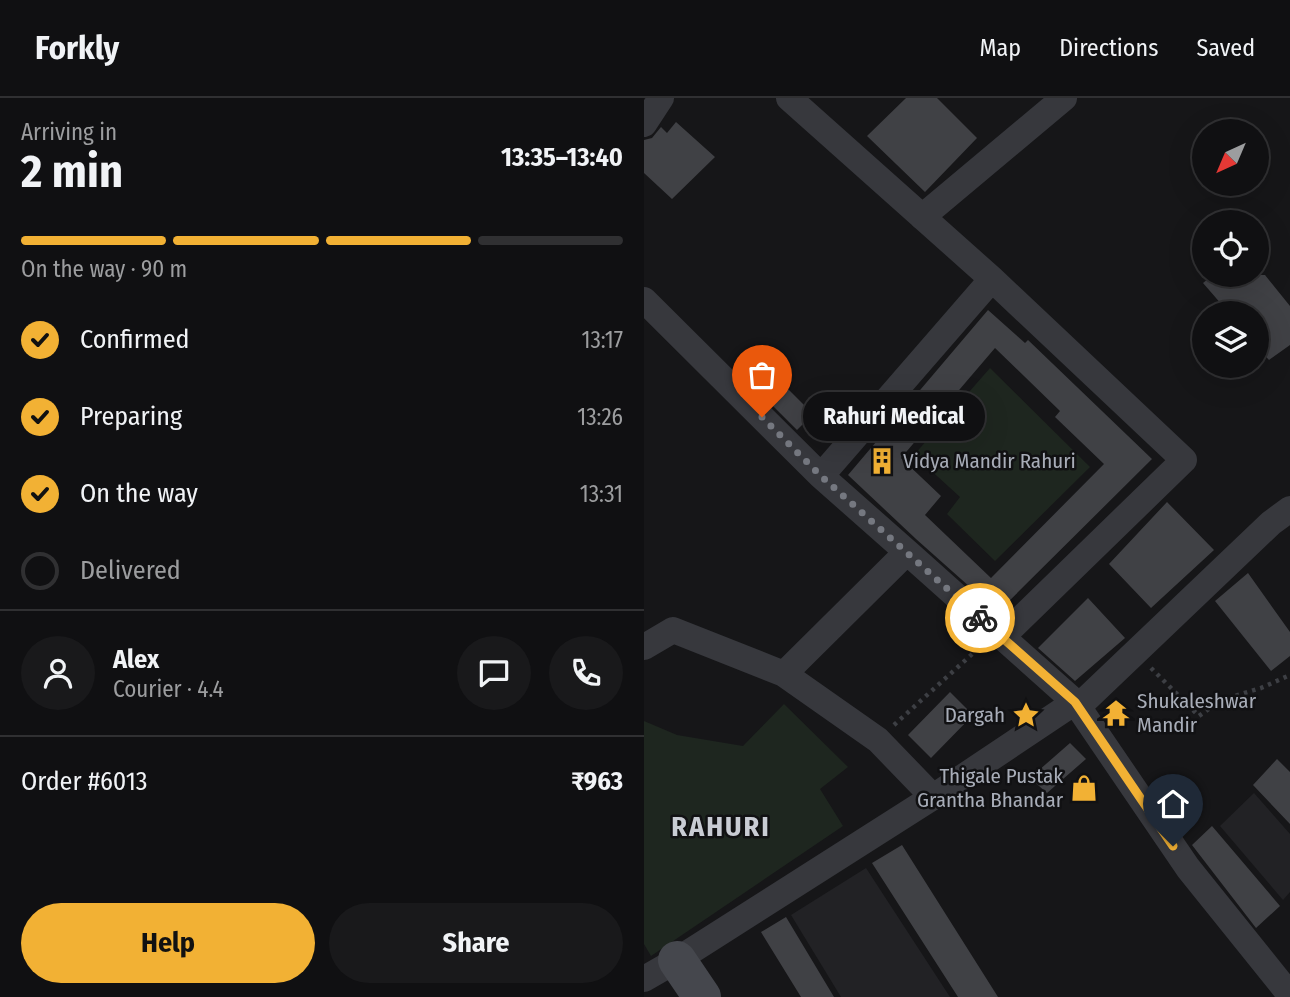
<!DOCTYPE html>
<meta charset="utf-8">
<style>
:root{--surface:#101012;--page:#19191b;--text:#f1f3f6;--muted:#9c9d9f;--line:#303032;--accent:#f2b134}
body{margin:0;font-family:"Fira Sans Condensed",sans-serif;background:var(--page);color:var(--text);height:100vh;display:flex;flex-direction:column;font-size:26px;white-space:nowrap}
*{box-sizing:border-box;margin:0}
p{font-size:23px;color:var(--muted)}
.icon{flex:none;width:38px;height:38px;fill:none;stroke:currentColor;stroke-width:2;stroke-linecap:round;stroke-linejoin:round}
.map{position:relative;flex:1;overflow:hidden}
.drawer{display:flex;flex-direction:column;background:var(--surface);width:644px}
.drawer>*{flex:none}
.needle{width:46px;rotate:224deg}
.buttons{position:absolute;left:548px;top:21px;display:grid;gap:14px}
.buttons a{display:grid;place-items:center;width:77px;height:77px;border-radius:50%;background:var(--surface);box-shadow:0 7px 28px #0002,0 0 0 2px var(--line);font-size:35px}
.pin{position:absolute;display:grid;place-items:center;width:60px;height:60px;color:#fff;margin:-72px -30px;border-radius:50% 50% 50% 0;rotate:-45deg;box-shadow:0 0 7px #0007}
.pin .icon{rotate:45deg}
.courier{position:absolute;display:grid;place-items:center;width:70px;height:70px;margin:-35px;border:5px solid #f2b134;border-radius:50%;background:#fff;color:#222;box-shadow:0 2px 9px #0007}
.bubble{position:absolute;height:49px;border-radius:24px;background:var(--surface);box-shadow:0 7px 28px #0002,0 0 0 2px var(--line);font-size:23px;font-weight:700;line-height:49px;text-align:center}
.head em{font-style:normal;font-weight:700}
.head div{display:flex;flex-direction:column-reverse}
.head{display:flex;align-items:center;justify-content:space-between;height:119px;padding:0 21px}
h1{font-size:46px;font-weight:700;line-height:52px}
.bar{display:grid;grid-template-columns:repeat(4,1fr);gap:10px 7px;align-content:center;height:84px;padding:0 21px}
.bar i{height:9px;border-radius:5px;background:var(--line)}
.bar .on{background:var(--accent)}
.bar p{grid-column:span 4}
.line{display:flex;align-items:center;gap:18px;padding:0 21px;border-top:2px solid var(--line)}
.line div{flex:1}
.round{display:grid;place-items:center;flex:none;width:74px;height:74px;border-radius:37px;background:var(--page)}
ol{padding:0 21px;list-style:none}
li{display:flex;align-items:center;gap:21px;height:77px}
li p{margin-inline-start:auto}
li .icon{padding:7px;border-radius:50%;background:var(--accent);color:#111;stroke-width:4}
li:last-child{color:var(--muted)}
li i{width:38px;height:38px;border:4px solid var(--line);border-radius:50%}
.action{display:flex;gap:14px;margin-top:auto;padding:14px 21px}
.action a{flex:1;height:80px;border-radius:42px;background:var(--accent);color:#111;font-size:28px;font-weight:700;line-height:80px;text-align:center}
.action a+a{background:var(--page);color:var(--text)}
header{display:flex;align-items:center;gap:42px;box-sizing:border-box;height:98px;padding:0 35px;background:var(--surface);border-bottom:2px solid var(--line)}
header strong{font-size:33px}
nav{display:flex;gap:38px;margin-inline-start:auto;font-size:24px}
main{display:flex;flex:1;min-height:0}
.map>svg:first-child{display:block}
.built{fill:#222225}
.green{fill:#1e261f}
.building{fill:#404145;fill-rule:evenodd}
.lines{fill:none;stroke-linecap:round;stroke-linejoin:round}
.path{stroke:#3d3f44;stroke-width:4.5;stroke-dasharray:3.5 5;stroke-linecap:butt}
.street{stroke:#37383d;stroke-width:26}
.secondary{stroke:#45474d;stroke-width:38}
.done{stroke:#757880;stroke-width:7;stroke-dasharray:0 12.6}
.route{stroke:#f2b134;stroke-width:9}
.labels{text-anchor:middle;stroke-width:5;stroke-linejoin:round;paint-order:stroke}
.poi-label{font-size:21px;fill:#a8adb8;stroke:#111113;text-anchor:start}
.district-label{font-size:28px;font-weight:bold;letter-spacing:2px;fill:#c9ccd4;stroke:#111113}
</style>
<header>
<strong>Forkly</strong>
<nav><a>Map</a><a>Directions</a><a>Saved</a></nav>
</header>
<main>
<section class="drawer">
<div class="head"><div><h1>2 min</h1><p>Arriving in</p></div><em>13:35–13:40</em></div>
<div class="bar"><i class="on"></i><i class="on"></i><i class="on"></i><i></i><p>On the way · 90 m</p></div>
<ol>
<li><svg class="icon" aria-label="check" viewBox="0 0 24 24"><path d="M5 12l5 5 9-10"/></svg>Confirmed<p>13:17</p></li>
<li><svg class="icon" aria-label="check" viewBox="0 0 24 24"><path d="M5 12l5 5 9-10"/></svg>Preparing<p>13:26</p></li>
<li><svg class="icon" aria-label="check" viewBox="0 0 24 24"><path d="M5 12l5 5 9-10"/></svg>On the way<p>13:31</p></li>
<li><i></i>Delivered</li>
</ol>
<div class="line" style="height:126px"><a class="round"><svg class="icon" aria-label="person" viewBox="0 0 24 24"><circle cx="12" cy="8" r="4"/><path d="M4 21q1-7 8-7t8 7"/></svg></a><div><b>Alex</b><p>Courier · 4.4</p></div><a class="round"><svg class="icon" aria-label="chat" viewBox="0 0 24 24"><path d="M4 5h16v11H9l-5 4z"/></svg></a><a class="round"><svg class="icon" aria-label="phone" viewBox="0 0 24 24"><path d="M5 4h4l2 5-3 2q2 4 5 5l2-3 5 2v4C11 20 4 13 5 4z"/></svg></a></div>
<div class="line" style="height:91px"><div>Order #6013</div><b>₹963</b></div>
<div class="action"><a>Help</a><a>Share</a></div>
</section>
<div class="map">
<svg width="646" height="899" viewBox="0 0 646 899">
<rect width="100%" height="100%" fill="#161618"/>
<path class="built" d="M610,695L646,736V794L639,802L576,728Z
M222,770L306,899H197L147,817Z"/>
<path class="green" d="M346,270L446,369L351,463L303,416L316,399L270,357Z
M140,606L204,669L176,691L199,728L7,858L0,846V623L33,637L99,648Z"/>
<path class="building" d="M262,0H293L333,40L281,94L223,38Z
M32,24L71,59L28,101L0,75V42L8,40L17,29L23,35Z
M569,177H621L646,208V247L625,262L612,248V215H585L559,185Z
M344,212L381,245L384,242L508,361L354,514L272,441L204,377ZM351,250L416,313L411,319L460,366L347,480L281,417L297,398L257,360Z
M138,285L169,316L153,332L122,301Z
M523,404L570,452L507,510L465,466Z
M604,475L646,534V558L627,573L571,503Z
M444,500L481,540L431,583L394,550Z
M306,594L329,617L287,660L264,637Z
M426,645L442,661L403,695L386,680Z
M633,661L646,674V726L609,687Z
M568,728L636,808L612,830L548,747Z
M258,747L354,899H314L228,765Z
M142,819L190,899H157L117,834Z"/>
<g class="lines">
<path class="path" d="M507,570L555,618L577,602L617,590L646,577
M250,627L337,548"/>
<path class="street" d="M145,0L348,181L540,362L358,539
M0,26L17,0
M278,119L420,0
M0,202L177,378L263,454
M177,378L348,181
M0,549L29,532L140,576L234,642L289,699L431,604L263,454L140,576
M431,604L544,770L646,897
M434,609L627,425L646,411
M0,881L33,862L289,699"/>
<path class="secondary" d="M33,862L58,899"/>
</g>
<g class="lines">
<path class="done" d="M118,319L177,378L336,520"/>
<path class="route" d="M336,520L431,604L529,748"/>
</g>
<defs>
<symbol id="building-bare" viewBox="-9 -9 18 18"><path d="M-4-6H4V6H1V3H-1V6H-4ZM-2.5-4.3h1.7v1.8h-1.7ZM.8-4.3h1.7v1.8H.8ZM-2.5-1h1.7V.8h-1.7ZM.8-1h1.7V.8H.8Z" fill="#f2b134" stroke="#111113" stroke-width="2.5" paint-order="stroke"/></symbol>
<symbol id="temple-bare" viewBox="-9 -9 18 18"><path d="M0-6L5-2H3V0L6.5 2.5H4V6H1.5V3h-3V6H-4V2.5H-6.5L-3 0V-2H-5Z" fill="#f2b134" stroke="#111113" stroke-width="2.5" paint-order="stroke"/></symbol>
<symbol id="sight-bare" viewBox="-9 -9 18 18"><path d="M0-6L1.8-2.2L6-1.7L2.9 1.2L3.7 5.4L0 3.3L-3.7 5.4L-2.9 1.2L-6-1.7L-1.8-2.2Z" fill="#f2b134" stroke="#111113" stroke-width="2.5" paint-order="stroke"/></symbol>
<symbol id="shop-bare" viewBox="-9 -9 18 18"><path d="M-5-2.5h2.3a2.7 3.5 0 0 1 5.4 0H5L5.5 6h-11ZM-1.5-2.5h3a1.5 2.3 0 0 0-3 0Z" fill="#f2b134" stroke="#111113" stroke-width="2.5" paint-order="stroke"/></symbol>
</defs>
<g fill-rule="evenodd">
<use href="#building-bare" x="219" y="344" width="38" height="38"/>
<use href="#temple-bare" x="453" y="596" width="38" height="38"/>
<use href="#sight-bare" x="363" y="598" width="38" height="38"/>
<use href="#shop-bare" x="421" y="671" width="38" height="38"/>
</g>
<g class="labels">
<g class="poi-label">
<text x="259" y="370">Vidya Mandir Rahuri</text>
<text x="493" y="610">Shukaleshwar<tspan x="493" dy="24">Mandir</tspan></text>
<text x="361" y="624" text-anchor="end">Dargah</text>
<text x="419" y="685" text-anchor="end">Thigale Pustak<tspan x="419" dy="24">Grantha Bhandar</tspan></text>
</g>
<g class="district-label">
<text x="77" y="738">RAHURI</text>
</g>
</g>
</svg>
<div class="buttons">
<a><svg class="needle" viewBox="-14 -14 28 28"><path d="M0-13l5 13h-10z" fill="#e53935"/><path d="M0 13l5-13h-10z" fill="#9c9d9f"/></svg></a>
<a><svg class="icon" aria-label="locate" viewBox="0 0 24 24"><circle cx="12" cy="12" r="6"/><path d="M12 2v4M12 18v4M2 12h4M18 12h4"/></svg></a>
<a><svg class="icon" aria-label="layers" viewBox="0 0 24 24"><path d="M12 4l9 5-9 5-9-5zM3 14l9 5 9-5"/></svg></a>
</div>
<div class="pin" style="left:118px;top:319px;background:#ea580c"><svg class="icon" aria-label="bag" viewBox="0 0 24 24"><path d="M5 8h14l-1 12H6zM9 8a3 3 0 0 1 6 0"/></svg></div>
<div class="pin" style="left:529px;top:748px;background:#1f2937"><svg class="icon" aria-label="home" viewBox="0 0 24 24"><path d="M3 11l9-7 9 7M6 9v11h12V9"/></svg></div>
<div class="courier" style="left:336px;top:520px"><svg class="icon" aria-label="bike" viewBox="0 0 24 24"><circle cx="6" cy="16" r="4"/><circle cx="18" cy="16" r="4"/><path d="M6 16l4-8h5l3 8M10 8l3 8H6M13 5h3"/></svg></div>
<div class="bubble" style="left:159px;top:294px;width:182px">Rahuri Medical</div>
</div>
</main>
